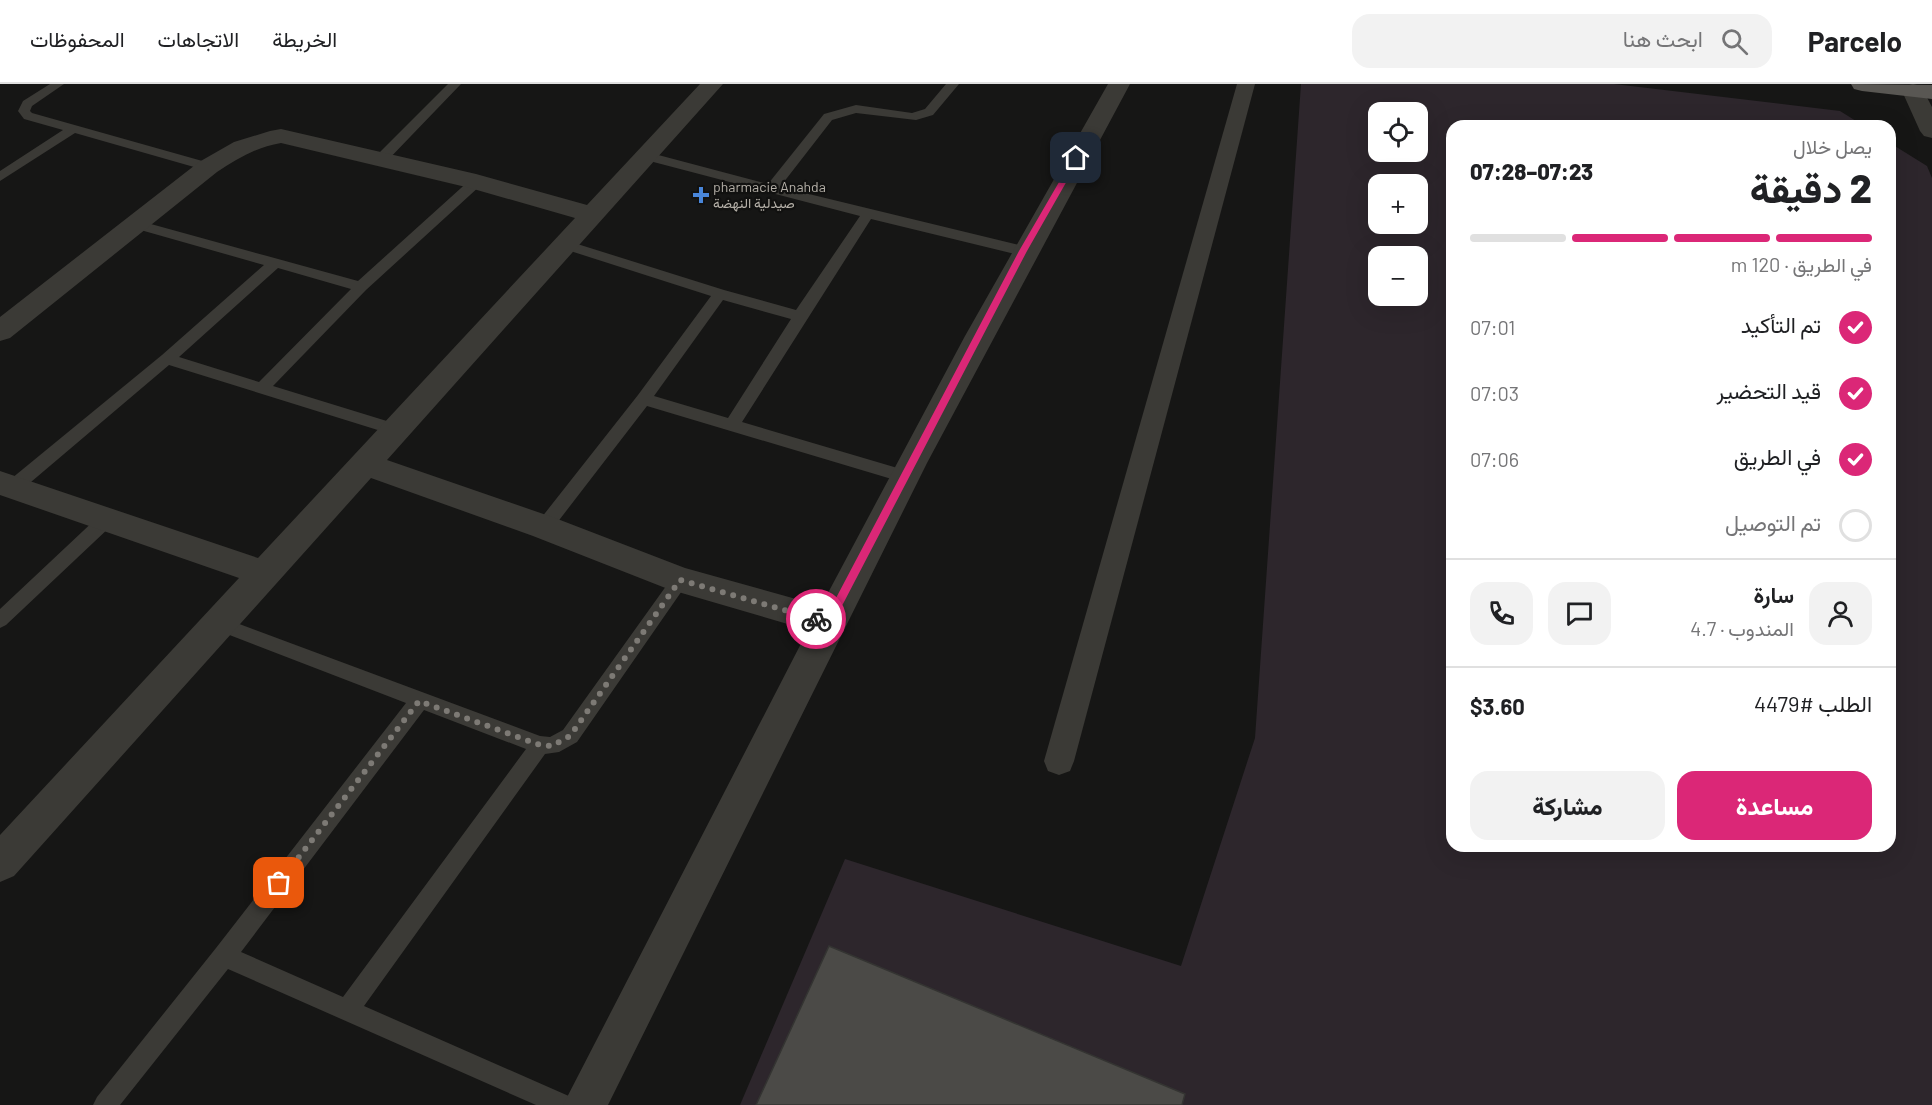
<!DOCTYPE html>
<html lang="ar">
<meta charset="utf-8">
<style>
:root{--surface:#fff;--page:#f2f2f2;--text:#202124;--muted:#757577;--line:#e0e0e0;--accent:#db2777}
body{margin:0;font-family:Barlow,Vazirmatn,sans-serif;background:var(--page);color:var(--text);direction:rtl;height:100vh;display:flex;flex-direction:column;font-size:22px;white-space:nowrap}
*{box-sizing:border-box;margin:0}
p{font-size:20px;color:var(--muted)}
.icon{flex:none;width:33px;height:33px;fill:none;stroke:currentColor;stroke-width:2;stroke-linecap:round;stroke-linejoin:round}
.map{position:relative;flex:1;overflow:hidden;direction:ltr}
.details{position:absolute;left:1446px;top:36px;width:450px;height:732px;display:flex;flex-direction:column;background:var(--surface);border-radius:18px;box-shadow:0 6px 24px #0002;direction:rtl}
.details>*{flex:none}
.tools{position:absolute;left:1368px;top:18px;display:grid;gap:12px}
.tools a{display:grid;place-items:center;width:60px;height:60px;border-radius:12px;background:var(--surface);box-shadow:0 6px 24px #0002;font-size:30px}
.pin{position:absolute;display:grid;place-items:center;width:51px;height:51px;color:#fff;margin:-26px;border-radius:12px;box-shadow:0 3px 9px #0006}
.courier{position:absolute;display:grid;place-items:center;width:60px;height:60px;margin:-30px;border:4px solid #db2777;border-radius:50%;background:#fff;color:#222;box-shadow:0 2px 8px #0007}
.head em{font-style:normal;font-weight:800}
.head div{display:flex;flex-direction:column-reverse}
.head{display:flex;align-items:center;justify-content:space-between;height:102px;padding:0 24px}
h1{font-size:39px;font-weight:800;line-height:45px}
.bar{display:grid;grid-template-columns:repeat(4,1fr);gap:9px 6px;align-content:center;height:72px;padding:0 24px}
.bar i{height:8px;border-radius:4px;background:var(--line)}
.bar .current{background:var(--accent)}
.bar p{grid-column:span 4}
.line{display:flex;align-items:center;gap:15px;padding:0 24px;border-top:2px solid var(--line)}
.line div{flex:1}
.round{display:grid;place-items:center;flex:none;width:63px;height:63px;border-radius:18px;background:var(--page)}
ol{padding:0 24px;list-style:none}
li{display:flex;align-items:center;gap:18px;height:66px}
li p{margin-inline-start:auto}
li .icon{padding:6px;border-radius:50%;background:var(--accent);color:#fff;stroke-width:4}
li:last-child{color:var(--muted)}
li i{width:33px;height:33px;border:3px solid var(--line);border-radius:50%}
.primary-button{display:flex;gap:12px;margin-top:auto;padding:12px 24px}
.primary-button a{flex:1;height:69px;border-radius:18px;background:var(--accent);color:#fff;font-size:24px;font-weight:800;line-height:69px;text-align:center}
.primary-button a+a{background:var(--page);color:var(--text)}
header{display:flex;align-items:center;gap:36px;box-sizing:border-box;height:84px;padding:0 30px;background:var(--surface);border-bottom:2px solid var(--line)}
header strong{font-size:28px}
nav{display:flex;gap:33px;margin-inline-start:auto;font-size:21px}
.search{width:420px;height:54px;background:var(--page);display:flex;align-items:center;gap:15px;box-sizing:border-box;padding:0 21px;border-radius:18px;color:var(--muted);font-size:22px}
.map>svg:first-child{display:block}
.green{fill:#2d262c;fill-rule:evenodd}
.building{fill:#4b4a47;stroke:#343432;stroke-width:1.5}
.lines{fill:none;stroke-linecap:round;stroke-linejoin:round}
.service{fill:#3b3a36;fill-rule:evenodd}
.pedestrian{fill:#3b3a36;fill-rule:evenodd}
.minor{fill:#3b3a36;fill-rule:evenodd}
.primary{fill:#595753;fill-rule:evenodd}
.route{fill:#db2777}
.done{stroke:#7d7a75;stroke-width:6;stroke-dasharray:0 10.8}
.poi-dot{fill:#4986da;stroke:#111110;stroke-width:2}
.labels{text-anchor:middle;stroke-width:4.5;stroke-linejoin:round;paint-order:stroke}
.far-poi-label{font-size:14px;fill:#b5b0a8;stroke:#111110;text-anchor:start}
</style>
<header>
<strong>Parcelo</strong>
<div class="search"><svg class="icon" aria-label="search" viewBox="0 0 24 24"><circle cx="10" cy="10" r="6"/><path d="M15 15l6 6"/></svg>ابحث هنا</div>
<nav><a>الخريطة</a><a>الاتجاهات</a><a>المحفوظات</a></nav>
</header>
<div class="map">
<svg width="1932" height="1021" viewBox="0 0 1932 1021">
<rect width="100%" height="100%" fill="#161615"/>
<path class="green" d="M1301,0H1614L1840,27L1864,42H1452V762H1890V59L1927,82L1932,94V1021H740L845,775L1181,882L1255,654ZM1378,28H1418V68H1378ZM1378,100H1418V140H1378ZM1378,172H1418V212H1378Z"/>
<path class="building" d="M829,862L1185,1010L1182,1021H756Z"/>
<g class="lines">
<path class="service" d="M50,0H64L32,22L30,27L32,29L213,80L215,83L208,87L75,49L0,97V87L63,46L24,35L18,27L23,17Z
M448,0H461L385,79H375L373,76L375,73Z
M946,0H959L933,31L916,36L856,29L832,36L780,103L1023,162L1030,167L1023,172L871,135L742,338L911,388L913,393L911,398L905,399L647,322L550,448L544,450L538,448L535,443L538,438L638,311L711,212L561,164L559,161L561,158H571L724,206L796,226L860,132L642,75L640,72L647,68L768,100L824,30L856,21L912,29L925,25ZM723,216L791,235L728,334L654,312Z
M476,94L483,98L481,101L366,206L273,302L403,342L405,346L403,350L397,352L169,281L18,409L12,411L6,409L4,404L6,399L162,271L264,181L130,143L128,140L130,137H140L358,197L471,95ZM278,184L351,205L259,298L179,273Z
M105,430L111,432L114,437L111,442L6,541L0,544V525L99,432Z
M680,489L686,491L689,496L686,501L577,658L559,668L545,670L364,922L571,1013L575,1021H536L228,885L120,1021H93L97,1013L216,864L406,619L214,545L211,540L214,535L220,532L226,535L540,652L550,653L563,646L674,491ZM424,626L526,665L343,913L241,868Z"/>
<path class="pedestrian" d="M1237,0H1255L1074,677L1070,687L1059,691L1048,687L1044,677Z"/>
<path class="minor" d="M700,0H723L387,376L555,434L685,484L821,522L965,252L1108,0H1130L927,379L608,1021H563L808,546L668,505L533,452L371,394L14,792L0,798V751L239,494L0,411V387L258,474L575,134L470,104L281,59C256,63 237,75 217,88L10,254L0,257V233L199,78L234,58L270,47L281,45L476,90L587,121Z
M1913,0L1921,2L1932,23V54L1924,52L1920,47L1902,7L1905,2Z"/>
<path class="primary" d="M1851,0L1932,1V15L1862,7L1854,5Z"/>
</g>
<path class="route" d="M1076,72L1080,74L1027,167L832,541L828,542L813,538V532L826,533L1019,167L1073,74Z"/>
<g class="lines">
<path class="done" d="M279,799L419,617L540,661L552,662L570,652L680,496L816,535"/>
</g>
<path class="poi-dot" d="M698 102h6v6h6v6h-6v6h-6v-6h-6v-6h6z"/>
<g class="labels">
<g class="far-poi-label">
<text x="713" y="108">pharmacie Anahda<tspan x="713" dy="16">صيدلية النهضة</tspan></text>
</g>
</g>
</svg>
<div class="tools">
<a><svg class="icon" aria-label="locate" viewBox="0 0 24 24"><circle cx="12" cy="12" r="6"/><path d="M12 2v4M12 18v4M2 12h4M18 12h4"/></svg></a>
<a>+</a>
<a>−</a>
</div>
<div class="pin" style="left:279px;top:799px;background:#ea580c"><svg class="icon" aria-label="bag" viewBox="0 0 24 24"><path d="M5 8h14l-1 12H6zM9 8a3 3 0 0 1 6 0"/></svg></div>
<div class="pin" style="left:1076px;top:74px;background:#1f2937"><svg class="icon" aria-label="home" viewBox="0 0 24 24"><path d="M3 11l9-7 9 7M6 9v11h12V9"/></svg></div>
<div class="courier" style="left:816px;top:535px"><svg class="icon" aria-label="bike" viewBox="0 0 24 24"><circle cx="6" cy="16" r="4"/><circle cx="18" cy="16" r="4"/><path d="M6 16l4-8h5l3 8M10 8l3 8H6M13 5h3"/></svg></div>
<section class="details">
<div class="head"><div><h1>2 دقيقة</h1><p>يصل خلال</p></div><em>07:23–07:28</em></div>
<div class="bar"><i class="current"></i><i class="current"></i><i class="current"></i><i></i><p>في الطريق · 120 m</p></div>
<ol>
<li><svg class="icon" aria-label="check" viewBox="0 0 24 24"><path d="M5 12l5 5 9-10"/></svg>تم التأكيد<p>07:01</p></li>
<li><svg class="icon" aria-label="check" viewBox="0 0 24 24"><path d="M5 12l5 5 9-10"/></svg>قيد التحضير<p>07:03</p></li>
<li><svg class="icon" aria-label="check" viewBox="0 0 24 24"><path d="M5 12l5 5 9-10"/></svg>في الطريق<p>07:06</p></li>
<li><i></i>تم التوصيل</li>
</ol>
<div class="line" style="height:108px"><a class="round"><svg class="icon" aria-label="person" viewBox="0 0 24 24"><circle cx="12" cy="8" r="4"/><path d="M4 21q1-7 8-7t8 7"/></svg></a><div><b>سارة</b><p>المندوب · 4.7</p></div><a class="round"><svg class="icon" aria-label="chat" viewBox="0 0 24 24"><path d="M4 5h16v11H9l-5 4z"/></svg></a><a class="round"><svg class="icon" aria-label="phone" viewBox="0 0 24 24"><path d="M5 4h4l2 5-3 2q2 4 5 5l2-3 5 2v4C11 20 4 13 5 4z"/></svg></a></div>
<div class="line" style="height:78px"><div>الطلب #4479</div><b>$3.60</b></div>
<div class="primary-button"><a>مساعدة</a><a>مشاركة</a></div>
</section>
</div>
